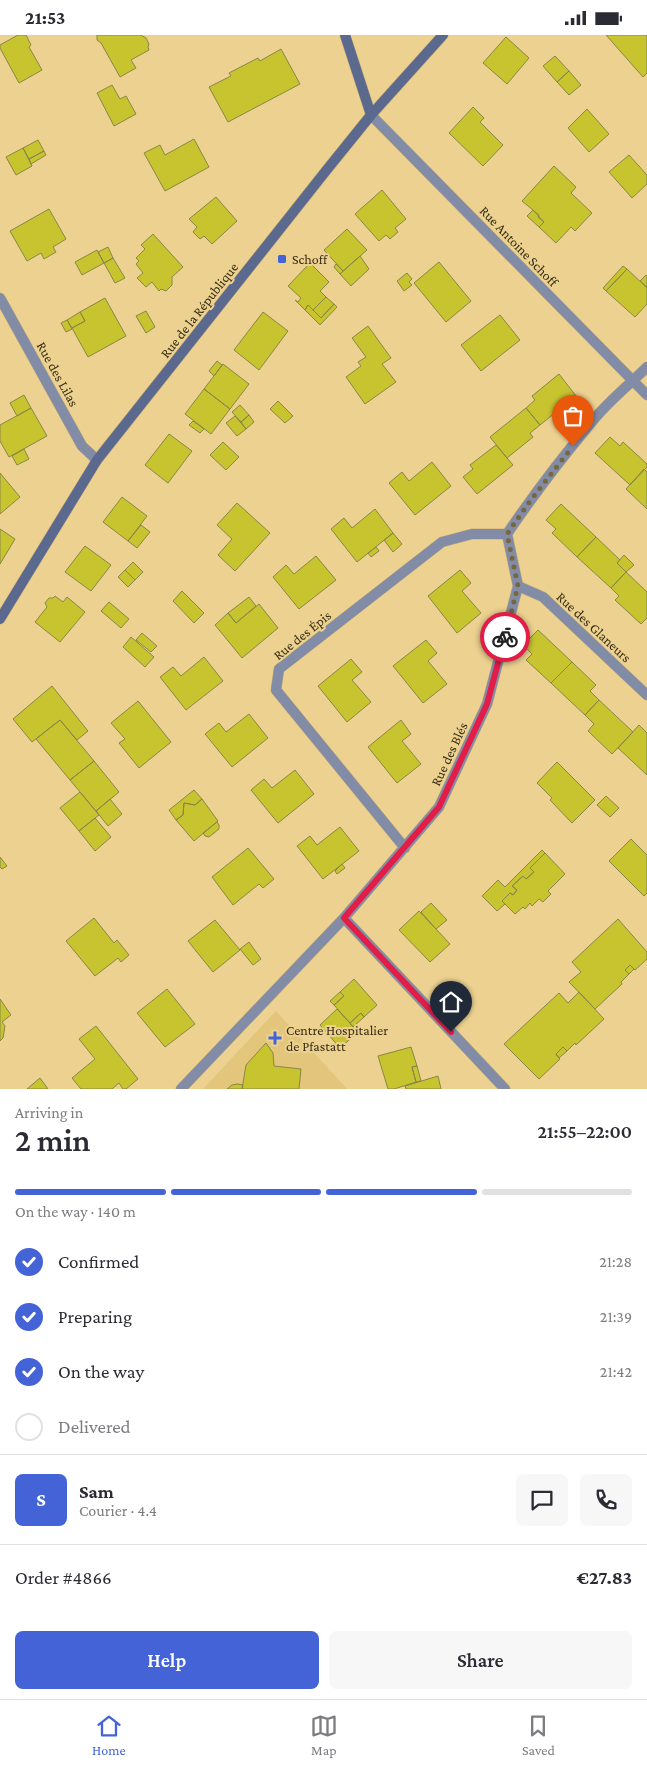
<!DOCTYPE html>
<meta charset="utf-8">
<style>
:root{--surface:#fff;--page:#f7f7f7;--text:#2b2b33;--muted:#7c7c81;--line:#e1e1e2;--accent:#4363d6}
body{margin:0;font-family:"Crimson Pro",serif;background:var(--page);color:var(--text);height:100vh;display:flex;flex-direction:column;font-size:19px;white-space:nowrap}
*{box-sizing:border-box;margin:0}
p{font-size:16px;color:var(--muted)}
.icon{flex:none;width:28px;height:28px;fill:none;stroke:currentColor;stroke-width:2;stroke-linecap:round;stroke-linejoin:round}
.map{position:relative;height:1054px;overflow:hidden}
.side{display:flex;flex-direction:column;background:var(--surface);flex:1}
.side>*{flex:none}
.pin{position:absolute;display:grid;place-items:center;width:42px;height:42px;color:#fff;margin:-51px -21px;border-radius:50% 50% 50% 0;rotate:-45deg;box-shadow:0 0 5px #0007}
.pin .icon{rotate:45deg}
.courier{position:absolute;display:grid;place-items:center;width:50px;height:50px;margin:-25px;border:4px solid #e11d48;border-radius:50%;background:#fff;color:#222;box-shadow:0 1px 6px #0007}
.summary em{font-style:normal;font-weight:600}
.summary div{display:flex;flex-direction:column-reverse}
.summary{display:flex;align-items:center;justify-content:space-between;height:85px;padding:0 15px}
h1{font-size:32px;font-weight:600;line-height:38px}
.bar{display:grid;grid-template-columns:repeat(4,1fr);gap:8px 5px;align-content:center;height:60px;padding:0 15px}
.bar i{height:6px;border-radius:4px;background:var(--line)}
.bar .current{background:var(--accent)}
.bar p{grid-column:span 4}
.line{display:flex;align-items:center;gap:12px;padding:0 15px;border-top:1px solid var(--line)}
.line div{flex:1}
.round{display:grid;place-items:center;flex:none;width:52px;height:52px;border-radius:8px;background:var(--page)}
ol{padding:0 15px;list-style:none}
li{display:flex;align-items:center;gap:15px;height:55px}
li p{margin-inline-start:auto}
li .icon{padding:5px;border-radius:50%;background:var(--accent);color:#fff;stroke-width:4}
li:last-child{color:var(--muted)}
li i{width:28px;height:28px;border:2px solid var(--line);border-radius:50%}
.action{display:flex;gap:10px;margin-top:auto;padding:10px 15px}
.action a{flex:1;height:58px;border-radius:8px;background:var(--accent);color:#fff;font-size:20px;font-weight:600;line-height:58px;text-align:center}
.action a+a{background:var(--page);color:var(--text)}
.status{display:flex;justify-content:space-between;align-items:center;height:35px;padding:0 25px;background:var(--surface);direction:ltr}
.status svg{height:14px;fill:currentColor}
.tabs{display:flex;justify-content:space-around;align-items:center;height:70px;border-top:1px solid var(--line);background:var(--surface);font-size:14px;color:var(--muted)}
.tabs a{display:grid;justify-items:center;gap:2px}
.tabs .current{color:var(--accent)}
.map>svg:first-child{display:block}
.built{fill:#e3c57c}
.building{fill:#c8c430;stroke:#888745}
.lines{fill:none;stroke-linecap:round;stroke-linejoin:round}
.minor-casing{stroke:#c8b077;stroke-width:11}
.tertiary-casing{stroke:#c8b077;stroke-width:11}
.secondary-casing{stroke:#c8b077;stroke-width:11}
.minor{stroke:#828ca6;stroke-width:10}
.tertiary{stroke:#828ca6;stroke-width:10}
.secondary{stroke:#5c698e;stroke-width:10}
.done{stroke:#77673f;stroke-width:5;stroke-dasharray:0 9}
.route{stroke:#e11d48;stroke-width:6}
.poi-dot{fill:#4363d6;stroke:#ecd190;stroke-width:2}
.labels{text-anchor:middle;stroke-width:4;stroke-linejoin:round;paint-order:stroke}
.street-label{font-size:14px;fill:#382e13;stroke:#ecd190}
.poi-label{font-size:14px;fill:#382e13;stroke:#ecd190;text-anchor:start}
</style>
<div class="status"><b>21:53</b><svg viewBox="0 0 49 12"><path d="M0 12V9h3v3zM5 12V6h3v6zM10 12V3h3v9zM15 12V0h3v12zM26 1h20v11H26zM47 4h2v5h-2z"/></svg></div>
<div class="map">
<svg width="647" height="1054" viewBox="0 0 647 1054">
<rect width="100%" height="100%" fill="#ecd190"/>
<path class="built" d="M276,976L347,1054H203Z"/>
<path class="building" d="M18,0H26L31,10L29,12L42,35L19,48L0,13V10Z
M97,0H141L146,3L149,9L148,12L149,15L131,25L136,33L120,42L101,8L97,5Z
M606,0H647V38L643,42Z
M506,2L529,23L507,49L483,28Z
M281,14L300,49L228,87L209,52L231,41L229,38L258,23L260,26Z
M555,21L569,36L557,47L543,31Z
M569,36L581,50L569,60L557,47Z
M112,50L120,64L126,61L136,79L114,91L97,58Z
M473,72L484,83L480,87L503,110L483,131L449,98Z
M587,74L609,99L589,117L568,93Z
M194,104L209,132L165,156L144,118L160,110L165,120Z
M38,105L44,116L29,124L23,113Z
M23,113L32,131L16,140L6,122Z
M44,116L46,120L31,129L29,124Z
M629,120L647,140V149L632,163L609,137Z
M554,131L576,152L571,158L592,178L575,196L571,192L556,208L539,192L544,187L538,182L539,180L522,166Z
M382,155L406,184L395,193L398,197L390,204L386,200L379,206L355,179Z
M216,162L237,186L212,209L204,201L200,204L193,197L197,192L189,184Z
M49,174L66,204L53,212L56,217L44,224L41,218L27,226L10,196Z
M533,175L544,187L539,192L527,181Z
M347,194L367,215L343,236L324,215Z
M153,199L183,232L172,242V250L166,256L161,254L159,256L152,247L146,252L137,243L143,238L136,229L139,226L136,223L145,214L141,210Z
M108,212L113,223L104,228L98,217Z
M97,215L104,228L82,240L75,227Z
M360,221L369,234L351,251L340,239Z
M113,223L125,243L115,248L104,228Z
M439,227L471,266L446,287L414,248Z
M310,228L329,247L320,256L326,262L313,275L308,270L305,275L295,265L298,267L301,263L288,251Z
M336,229L343,236L340,239L334,232Z
M623,231L627,234L606,256L603,253Z
M627,234L647,253V269L635,282L606,256Z
M407,238L412,244L409,247L412,250L404,256L397,246Z
M646,240L647,241V252L640,246Z
M326,262L334,269L321,283L313,275Z
M105,263L126,301L88,322L72,293L85,286L80,277Z
M334,269L337,272L320,290L305,275L308,270L321,283Z
M146,276L155,292L146,298L136,281Z
M80,277L85,286L72,293L67,285Z
M263,277L288,296L259,335L234,315Z
M500,280L520,305L481,336L461,310Z
M67,285L72,294L66,297L61,288Z
M368,291L391,323L382,329L396,347L365,369L346,342L361,331L358,327L366,322L352,303Z
M217,326L222,330L214,341L209,336Z
M223,329L249,349L230,374L204,354Z
M559,339L576,361L540,390L526,373L535,365L532,361Z
M204,354L230,374L211,399L185,379Z
M24,360L31,373L17,381L10,368Z
M278,366L293,381L285,388L270,374Z
M240,370L249,380L241,387L232,377Z
M31,373L47,401L9,422L0,406V390Z
M526,373L540,390L530,398L533,402L507,423L490,402Z
M249,380L254,387L246,394L241,387Z
M235,381L246,394L237,401L226,388Z
M193,386L204,394L200,398L189,390Z
M169,399L192,416L168,448L145,430Z
M610,402L620,411L623,407L647,429V432L630,450L595,418Z
M223,407L239,422L226,435L210,420Z
M496,410L513,430L477,459L463,442L473,434L470,430Z
M24,414L29,424L17,430L12,421Z
M432,427L451,451L415,480L389,448L402,437L409,446Z
M644,434L647,437V474L626,454Z
M0,438L20,462L0,479Z
M122,462L147,481L128,506L103,487Z
M237,468L270,498L235,536L218,520L232,504L217,490Z
M561,469L596,502L577,522L552,498L556,494L546,485Z
M375,474L393,498L357,527L331,494L344,483L352,493Z
M141,490L150,497L137,513L128,506Z
M0,494L15,504L0,529Z
M393,498L402,509L393,517L384,505Z
M596,502L620,525L617,528L626,537L611,553L577,522Z
M85,511L111,530L91,556L65,537Z
M376,512L379,516L371,522L368,518Z
M624,520L634,530L626,537L617,528Z
M316,521L336,545L299,574L273,542L286,530L294,539Z
M133,527L143,537L135,545L125,535Z
M125,535L135,545L128,552L118,542Z
M460,535L471,548L462,556L481,578L457,598L428,561Z
M626,537L647,557V583L641,589L615,565L619,561L611,553Z
M182,556L204,578L194,588L173,566Z
M55,561L63,567L67,562L85,577L60,607L35,587L47,572L45,568L49,563H53Z
M249,562L256,571L236,588L228,578Z
M109,567L129,584L121,593L101,576Z
M259,569L278,593L242,623L215,590L228,578L236,588Z
M538,595L572,627L551,648L526,625L532,619L523,610Z
M142,598L157,611L151,617L136,605Z
M131,602L154,622L145,632L123,612Z
M426,605L437,618L428,626L447,649L423,668L393,631Z
M204,622L223,646L186,675L160,642L173,632L181,641Z
M351,624L362,637L352,645L371,667L347,687L318,651Z
M572,627L596,650L590,656L599,665L585,680L551,648Z
M52,651L88,696L77,705L60,685L32,707L13,684Z
M599,665L633,697L612,719L588,696L594,689L585,680Z
M138,666L171,707L139,733L119,708L125,704L111,688Z
M249,679L268,703L232,732L205,699L219,688L226,697Z
M60,685L94,726L70,745L36,704Z
M401,685L411,699L402,706L421,729L397,748L368,712Z
M639,690L647,698V740L618,713Z
M94,726L119,757L96,776L70,745Z
M557,727L595,765L572,788L550,765L552,763L537,748Z
M295,735L314,759L278,788L251,755L264,744L272,753Z
M194,755L202,764L195,770L184,768L183,780L176,785L169,775Z
M80,757L99,780L79,796L60,773Z
M606,761L619,773L610,782L597,770Z
M110,764L122,779L108,791L96,776Z
M202,764L218,786L194,806L176,785L183,780L184,768L195,770Z
M95,783L111,802L95,816L79,796Z
M217,787L219,790V794L209,802L205,801L203,798Z
M340,792L359,816L323,844L297,811L310,801L317,810Z
M631,804L647,820V858L644,861L609,826Z
M248,813L274,844L263,853L259,849L233,870L212,842Z
M542,815L545,818L530,833L534,837L526,844L523,841L512,851L517,855L513,860L510,858L502,866L505,869L497,876L482,861L498,845L505,852Z
M545,818L565,839L548,856L551,859L543,867L539,864L532,871L530,868L525,874L523,872L515,879L502,866L510,858L513,860L517,855L512,851L523,841L526,844L534,837L530,833Z
M0,822L7,831L2,834L0,832Z
M342,829L345,833L337,839L335,836Z
M431,868L447,885L436,894L421,877Z
M419,876L450,909L430,927L399,895Z
M94,883L114,908L117,905L129,920L121,927L118,923L95,941L66,906Z
M618,884L647,917V924L635,935L630,930L625,935L629,939L621,947L622,949L595,974L569,947L581,937L572,927Z
M215,885L240,915L213,937L188,906Z
M249,907L261,924L253,930L240,914Z
M630,930L634,934L629,939L625,935Z
M354,944L377,970L364,982L361,978L350,988L334,970L344,961L340,957Z
M167,954L195,989L165,1012L137,978Z
M340,957L344,961L334,970L330,966Z
M579,957L604,984L576,1010L575,1008L567,1016L563,1012L556,1019L560,1024L539,1044L504,1009L559,958L568,968Z
M0,964L11,980L2,987L5,991L3,1003L0,1006Z
M337,974L358,997L340,1013L320,990Z
M361,978L364,982L353,992L350,988Z
M96,991L138,1044L126,1054H123L119,1048L112,1054H81L72,1043L95,1024L79,1004Z
M266,1008L273,1018L274,1031L301,1034L299,1054H242L246,1030Z
M411,1012L417,1031L412,1032L416,1047L394,1054H388L378,1021Z
M563,1012L567,1016L559,1023L556,1019Z
M417,1031L421,1046L416,1047L412,1032Z
M438,1041L441,1054H406L405,1051Z
M40,1043L48,1054H27Z
M237,1049L243,1050L242,1054H227L232,1050Z"/>
<g class="lines">
<defs>
<path id="minor" d="M0,263L82,411L97,425
M518,551L543,562L647,660
M405,813L276,655L279,634L442,507L472,499H507
M344,883L505,1054
M181,1054L344,883L439,772L487,669L518,551L507,499C534,459 564,420 595,383C611,364 630,349 647,332"/>
<path id="tertiary" d="M371,80L647,360"/>
<path id="secondary" d="M345,0L371,80
M0,584L97,425L325,137L371,80L443,0"/>
</defs>
<use href="#minor" class="minor-casing"/>
<use href="#tertiary" class="tertiary-casing"/>
<use href="#secondary" class="secondary-casing"/>
<use href="#minor" class="minor"/>
<use href="#tertiary" class="tertiary"/>
<use href="#secondary" class="secondary"/>
</g>
<g class="lines">
<path class="done" d="M505,602L518,551L507,499L530,466L573,411"/>
<path class="route" d="M451,997L344,883L439,772L487,669L505,602"/>
</g>
<g class="poi-dot">
<rect x="277" y="219" width="10" height="10" rx="2.5"/>
<path d="M272.5 995.5h5v5h5v5h-5v5h-5v-5h-5v-5h5z"/>
</g>
<g class="labels">
<g class="street-label">
<text transform="translate(519 211) rotate(46)" y="5">Rue Antoine Schoff</text>
<text transform="translate(199 275) rotate(-52)" y="5">Rue de la République</text>
<text transform="translate(58 339) rotate(61)" y="5">Rue des Lilas</text>
<text transform="translate(594 592) rotate(43)" y="5">Rue des Glaneurs</text>
<text transform="translate(302 600) rotate(-39)" y="5">Rue des Épis</text>
<text transform="translate(449 719) rotate(-65)" y="5">Rue des Blés</text>
</g>
<g class="poi-label">
<text x="292" y="229">Schoff</text>
<text x="286" y="1000">Centre Hospitalier<tspan x="286" dy="16">de Pfastatt</tspan></text>
</g>
</g>
</svg>
<div class="pin" style="left:573px;top:411px;background:#ea580c"><svg class="icon" aria-label="bag" viewBox="0 0 24 24"><path d="M5 8h14l-1 12H6zM9 8a3 3 0 0 1 6 0"/></svg></div>
<div class="pin" style="left:451px;top:997px;background:#1f2937"><svg class="icon" aria-label="home" viewBox="0 0 24 24"><path d="M3 11l9-7 9 7M6 9v11h12V9"/></svg></div>
<div class="courier" style="left:505px;top:602px"><svg class="icon" aria-label="bike" viewBox="0 0 24 24"><circle cx="6" cy="16" r="4"/><circle cx="18" cy="16" r="4"/><path d="M6 16l4-8h5l3 8M10 8l3 8H6M13 5h3"/></svg></div>
</div>
<section class="side">
<div class="summary"><div><h1>2 min</h1><p>Arriving in</p></div><em>21:55–22:00</em></div>
<div class="bar"><i class="current"></i><i class="current"></i><i class="current"></i><i></i><p>On the way · 140 m</p></div>
<ol>
<li><svg class="icon" aria-label="check" viewBox="0 0 24 24"><path d="M5 12l5 5 9-10"/></svg>Confirmed<p>21:28</p></li>
<li><svg class="icon" aria-label="check" viewBox="0 0 24 24"><path d="M5 12l5 5 9-10"/></svg>Preparing<p>21:39</p></li>
<li><svg class="icon" aria-label="check" viewBox="0 0 24 24"><path d="M5 12l5 5 9-10"/></svg>On the way<p>21:42</p></li>
<li><i></i>Delivered</li>
</ol>
<div class="line" style="height:90px"><b class="round" style="background:var(--accent);color:#fff">S</b><div><b>Sam</b><p>Courier · 4.4</p></div><a class="round"><svg class="icon" aria-label="chat" viewBox="0 0 24 24"><path d="M4 5h16v11H9l-5 4z"/></svg></a><a class="round"><svg class="icon" aria-label="phone" viewBox="0 0 24 24"><path d="M5 4h4l2 5-3 2q2 4 5 5l2-3 5 2v4C11 20 4 13 5 4z"/></svg></a></div>
<div class="line" style="height:65px"><div>Order #4866</div><b>€27.83</b></div>
<div class="action"><a>Help</a><a>Share</a></div>
</section>
<nav class="tabs">
<a class="current"><svg class="icon" aria-label="home" viewBox="0 0 24 24"><path d="M3 11l9-7 9 7M6 9v11h12V9"/></svg>Home</a>
<a><svg class="icon" aria-label="map" viewBox="0 0 24 24"><path d="M3 6l6-2 6 2 6-2v14l-6 2-6-2-6 2zM9 4v14M15 6v14"/></svg>Map</a>
<a><svg class="icon" aria-label="saved" viewBox="0 0 24 24"><path d="M7 4h10v16l-5-4-5 4z"/></svg>Saved</a>
</nav>
